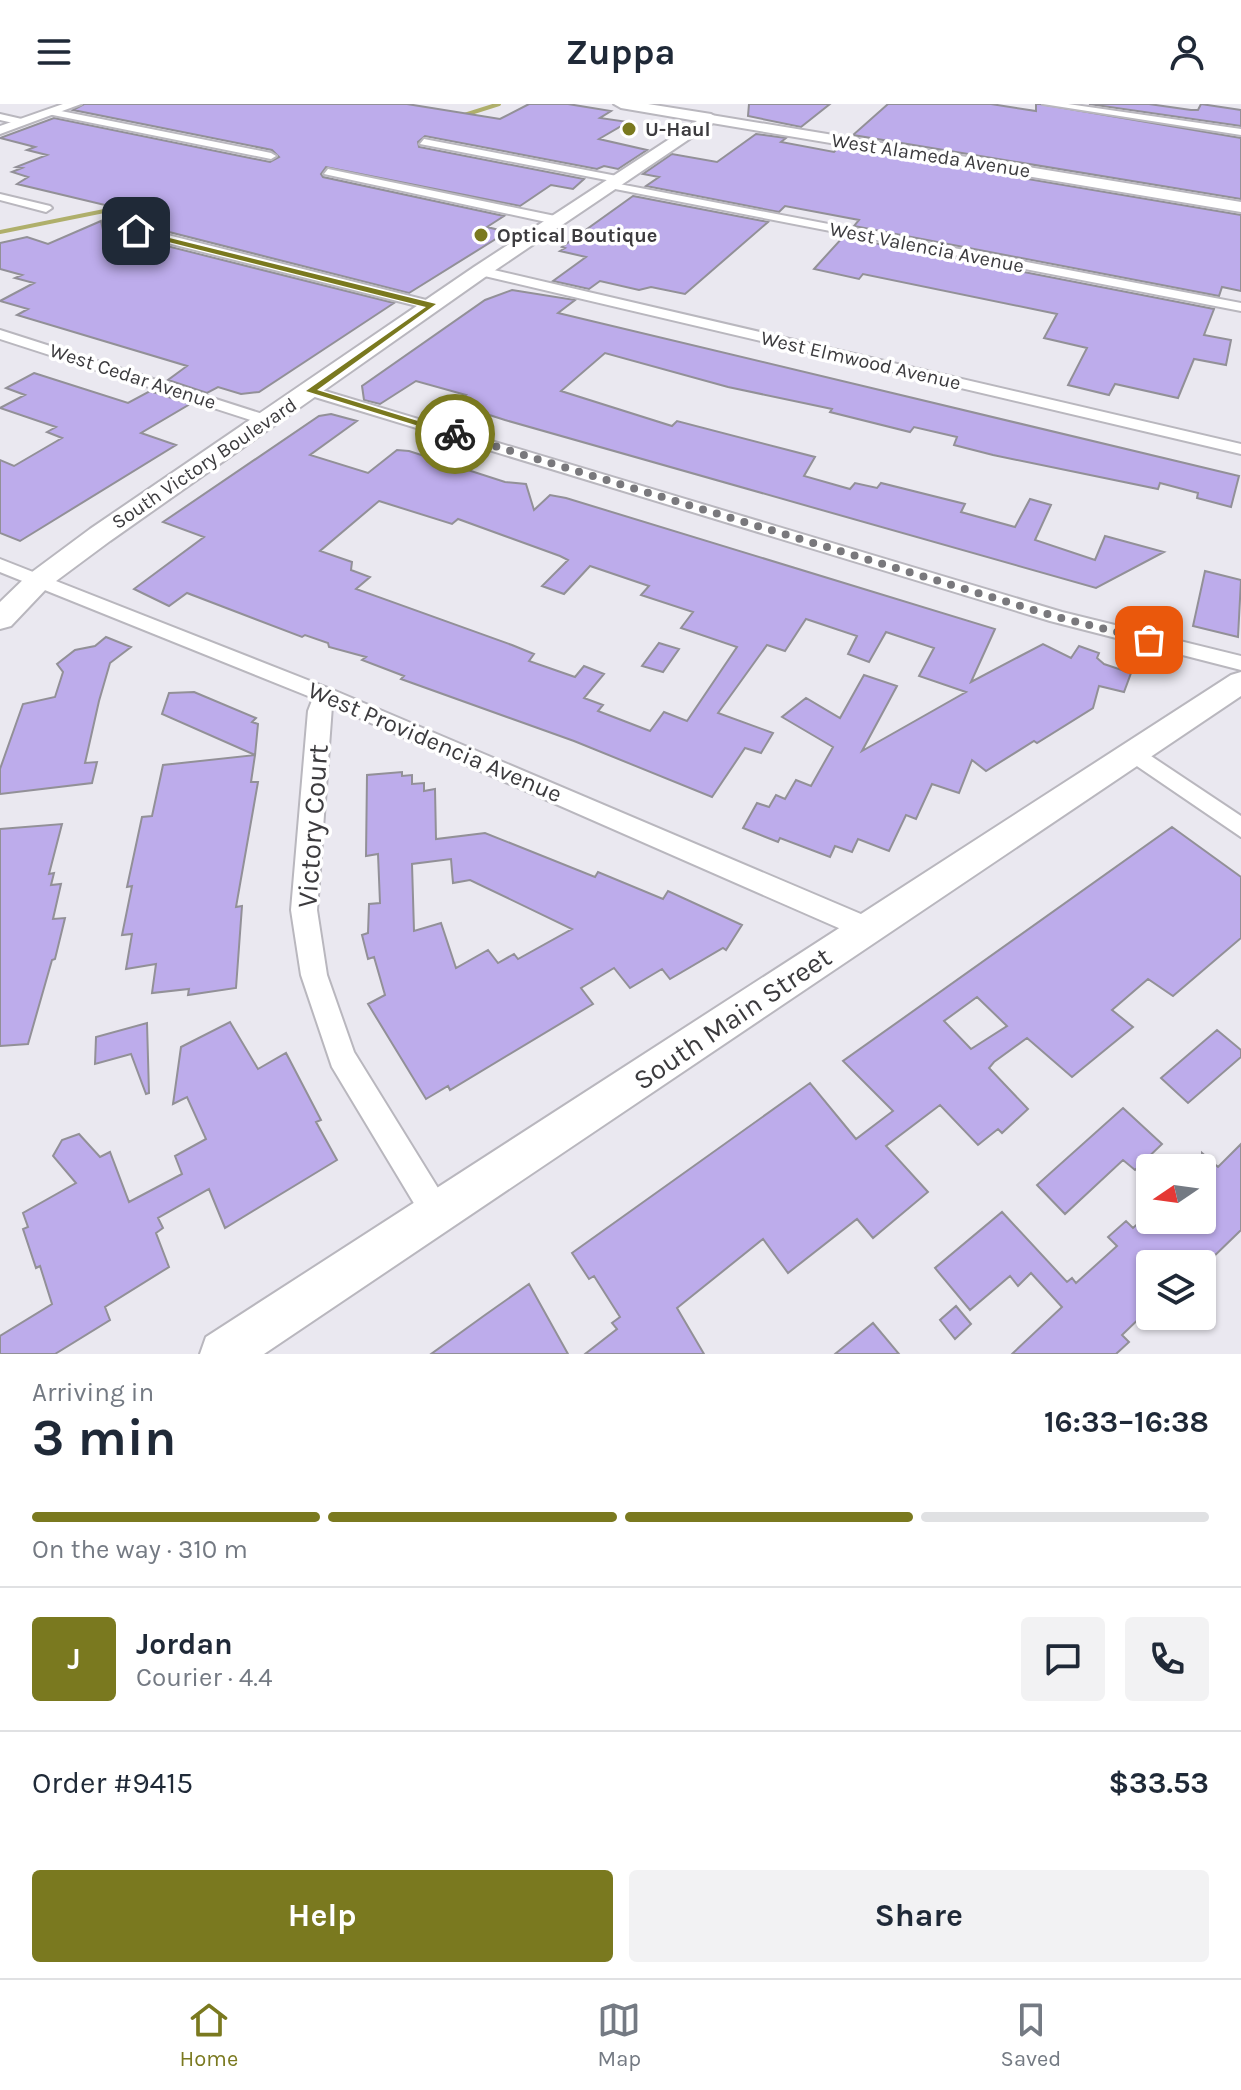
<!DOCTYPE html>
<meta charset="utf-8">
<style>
:root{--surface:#fff;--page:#f2f2f3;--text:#1f2937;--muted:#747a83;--line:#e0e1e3;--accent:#7a791f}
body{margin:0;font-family:Karla,sans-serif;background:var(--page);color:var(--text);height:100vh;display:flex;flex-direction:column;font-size:30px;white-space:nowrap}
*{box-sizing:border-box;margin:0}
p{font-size:26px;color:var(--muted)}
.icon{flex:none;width:44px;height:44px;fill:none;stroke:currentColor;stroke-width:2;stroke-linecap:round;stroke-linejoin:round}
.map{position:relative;height:1250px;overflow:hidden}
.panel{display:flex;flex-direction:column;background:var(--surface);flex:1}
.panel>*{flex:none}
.needle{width:52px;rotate:257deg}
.controls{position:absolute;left:1136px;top:1050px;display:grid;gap:16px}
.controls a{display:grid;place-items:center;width:80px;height:80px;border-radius:8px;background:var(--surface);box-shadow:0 2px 6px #0004;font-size:40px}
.pin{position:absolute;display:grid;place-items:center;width:68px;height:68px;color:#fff;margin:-34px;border-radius:16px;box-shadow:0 4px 12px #0006}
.courier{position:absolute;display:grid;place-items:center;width:80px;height:80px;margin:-40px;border:6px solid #7a791f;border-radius:50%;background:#fff;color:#222;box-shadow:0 2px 10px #0007}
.headline em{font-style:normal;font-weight:700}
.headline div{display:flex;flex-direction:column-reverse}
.headline{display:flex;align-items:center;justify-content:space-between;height:136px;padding:0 32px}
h1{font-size:52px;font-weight:700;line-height:60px}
.bar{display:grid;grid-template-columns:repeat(4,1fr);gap:12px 8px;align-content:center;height:96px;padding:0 32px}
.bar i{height:10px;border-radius:6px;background:var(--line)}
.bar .selected{background:var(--accent)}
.bar p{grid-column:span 4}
.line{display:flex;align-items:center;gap:20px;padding:0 32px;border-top:2px solid var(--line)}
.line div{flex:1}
.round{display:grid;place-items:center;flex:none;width:84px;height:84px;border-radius:8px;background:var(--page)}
.cta{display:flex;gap:16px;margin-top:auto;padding:16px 32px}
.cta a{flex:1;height:92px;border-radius:8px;background:var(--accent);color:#fff;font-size:32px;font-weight:700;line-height:92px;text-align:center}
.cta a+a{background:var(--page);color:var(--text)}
header{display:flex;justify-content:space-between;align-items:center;height:104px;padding:0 32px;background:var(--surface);font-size:36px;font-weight:700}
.tabs{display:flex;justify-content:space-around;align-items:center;height:112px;border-top:2px solid var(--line);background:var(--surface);font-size:22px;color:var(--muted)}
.tabs a{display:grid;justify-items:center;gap:4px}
.tabs .selected{color:var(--accent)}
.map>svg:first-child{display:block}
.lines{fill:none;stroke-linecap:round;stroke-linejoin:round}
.stream{stroke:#afaf6b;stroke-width:4}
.building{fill:#bdaceb;stroke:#929097;stroke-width:2;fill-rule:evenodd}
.minor-casing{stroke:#b9b7be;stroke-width:4}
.tertiary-casing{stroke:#b9b7be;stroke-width:4}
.secondary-casing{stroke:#b9b7be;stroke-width:4}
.primary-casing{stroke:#b9b7be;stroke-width:4}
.minor{fill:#fff;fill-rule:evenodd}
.tertiary{fill:#fff;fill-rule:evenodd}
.secondary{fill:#fff;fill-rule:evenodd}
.primary{fill:#fff;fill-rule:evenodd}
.route{fill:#7a791f}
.done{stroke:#79787c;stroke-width:8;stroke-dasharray:0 14.4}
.poi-dot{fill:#7a791f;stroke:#fff;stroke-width:3}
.labels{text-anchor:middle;stroke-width:7;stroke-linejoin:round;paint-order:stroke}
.far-poi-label{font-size:20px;font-weight:bold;fill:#3c3b3e;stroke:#fff;text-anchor:start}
.far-street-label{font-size:20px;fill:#3c3b3e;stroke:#fff}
.street-label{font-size:24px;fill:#3c3b3e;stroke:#fff}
.near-street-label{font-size:28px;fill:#3c3b3e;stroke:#fff}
</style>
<header><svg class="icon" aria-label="menu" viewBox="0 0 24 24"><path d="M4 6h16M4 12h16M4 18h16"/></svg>Zuppa<svg class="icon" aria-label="person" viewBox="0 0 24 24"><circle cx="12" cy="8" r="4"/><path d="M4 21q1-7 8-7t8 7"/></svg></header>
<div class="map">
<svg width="1241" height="1250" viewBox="0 0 1241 1250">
<rect width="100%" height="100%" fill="#eae8f0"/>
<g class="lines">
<path class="stream" d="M458,13L499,0
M0,128L129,102"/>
</g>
<path class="building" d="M84,0H407L500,15L529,0H568L611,7L600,14L628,18L599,35L647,46L618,65L604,62L597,65L425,32L418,38L419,43L584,75L573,85L551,81L520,102L326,63L321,70L323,73L504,112L487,123L507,128L409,189L110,113L126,106L17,80L28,73L12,68L22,64L16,63L47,51L27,46L35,43L0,34L54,14L270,58L279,53L272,46L73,6Z
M749,0H830L801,23L748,12Z
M888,0H991L1036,7V0H1040L1241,34V95L853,31Z
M1089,0H1149L1191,6H1198L1201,0L1241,6V22Z
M756,30L786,34L781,38L834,48L839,43L1241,111V187L1222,183L1219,192L854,122L859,116L785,102L779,108L646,82L659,73L643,70L672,50L717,58Z
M633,92L768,118L685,190L651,183L639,186L600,177L589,185L553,177L586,153L560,147L565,144L562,143Z
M101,117L103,126L394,199L259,288L241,290L218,283L207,289L168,276L187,262L17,211L28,205L0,197L34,179L15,174L22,171L0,165V139L27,133L48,140Z
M843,133L1214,205L1204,231L1231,236L1226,261L1194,255L1178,294L1115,280L1109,291L1068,281L1087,244L1044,234L1057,210L863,170L859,175L814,165Z
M512,186L575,196L558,209L1239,372L1231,403L1197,394L1198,389L1160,379L1158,385L993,351L954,341L957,333L914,323L910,328L830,308L832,305L728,283L605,249L561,287L672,322L677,317L815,353L804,372L850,385L855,379L877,384L881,379L965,400L961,408L1015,423L1030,395L1051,401L1035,436L1095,456L1105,432L1164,448L1096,484L505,316L455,300L466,291L416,277L380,300L364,296L362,282L485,196Z
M34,269L128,299L150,287L190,300L141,329L176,341L20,437L0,429V356L14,362L62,334L47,328L56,323L0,304L25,291L6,284Z
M331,310L357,317L310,351L368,369L397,346L409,347L505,378L526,380L534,406L550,391L566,394L995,525L971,578L1043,540L1071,554L1079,542L1099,549L1097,554L1104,560L1131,569L1124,588L1099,582L1093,604L1037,639L1034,637L986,667L972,656L959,689L932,680L916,715L906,711L889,747L858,735L852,748L835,742L830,753L780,734L778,738L743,724L757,699L769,703L776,691L785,695L796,676L811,682L833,643L782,613L806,594L840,614L864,571L897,582L862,647L966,588L919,572L934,544L886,528L869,558L848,550L857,532L806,515L785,547L767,541L718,609L773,629L761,649L745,644L712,693L574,637L401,575L404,572L362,556L366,553L329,543L328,539L305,531L302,533L187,489L169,502L134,485L204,433L163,418L319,312ZM379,397L452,420L458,415L560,452L568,456L542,482L564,490L590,462L649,482L641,491L693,508L681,524L737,543L687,617L664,608L650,627L598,607L603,601L584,594L604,570L584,562L575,573L529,557L534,550L512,541L356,485L370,473L351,466L352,458L320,447Z
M1205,467L1241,476L1238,533L1193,522Z
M106,533L131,543L110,559L99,597L85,659L97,658L92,679L0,690V665L23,600L55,593L63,568L57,560L75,546L95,542Z
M659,539L679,545L663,568L642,562Z
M194,588L256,614L252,618L258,620L255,651L162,610L169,589Z
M255,651L251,678H258L236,803L242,802L236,884L188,891L189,885L152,889L156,860L126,865L132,830L122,831L132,782L127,783L142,713L152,712L163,661Z
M402,668V672L412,671V680L424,679V687L435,685L436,735L485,729L595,773L598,768L663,795L668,787L742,821L726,846L723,844L670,875L662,865L630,884L614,864L581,884L593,900L450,986L448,982L426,995L368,900L385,891L374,853L368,855L362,831L368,829L369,800L380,799L378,750L366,752L367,671ZM451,755L453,779L470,776L572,825L518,855L514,850L498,859L488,846L456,864L441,819L414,827L412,760Z
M62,720L49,770L54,769L51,781L61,780L53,815L65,814L55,855L52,856L28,940L0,942V725Z
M1172,723L1241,773V834L1173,892L1148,875L1112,906L1133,923L1072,973L1027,934L994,958L989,964L1028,1005L1002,1029L998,1025L978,1041L940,1001L886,1042L928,1088L873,1134L857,1115L788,1169L763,1135L677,1204L704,1250H585L617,1225L612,1219L620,1213L594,1172L589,1175L572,1149L810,979L856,1035L893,1007L843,957ZM977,893L1007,922L971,945L944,917Z
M230,918L258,965L286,949L321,1016L316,1018L337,1056L225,1124L209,1085L158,1114L163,1124L156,1129L169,1163L105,1203L110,1216L55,1250H0V1232L52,1200L40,1162L36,1164L23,1125L28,1123L23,1109L76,1079L53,1052L62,1036L79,1030L100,1053L110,1048L129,1098L182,1070L175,1052L206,1035L187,993L173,1000L181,943Z
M147,919L149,989L146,990L131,950L95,960L96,933Z
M1217,926L1241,946V953L1188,999L1161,974Z
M1123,1004L1162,1040L1135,1066L1123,1056L1065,1110L1037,1081Z
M1241,1040V1126L1206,1160H1150V1204L1122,1231L1129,1238L1116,1250H1012L1062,1203L1031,1169L1018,1182L1010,1172L970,1206L935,1164L1002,1108L1067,1178L1072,1174L1076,1179L1117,1142L1108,1133L1126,1117L1133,1124L1150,1109V1116H1202V1049L1218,1063Z
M529,1180L568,1250H431L485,1211Z
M956,1202L971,1220L955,1235L940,1216Z
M873,1219L899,1250H835Z"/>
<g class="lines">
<defs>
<path id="minor" d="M1043,0H1068L1241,25V31Z
M51,5L271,49L276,52L271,55L48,10Z
M0,10L26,16L27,18L22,21L0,16Z
M424,35L622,73L628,76L622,79L420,40Z
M328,65L560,113L566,117L560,121L324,70Z
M614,79L1241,199V207L610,84Z
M0,90L50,102L52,104L46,108L0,96Z
M108,116L438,199L440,202L433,206L104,123V117Z
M481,163L1241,340V350L476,170L475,167Z
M0,226L272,313L274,316L260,319L0,235Z
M305,284H315L1062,508L1241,552V566L1050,517L305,290Z
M0,455L333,586L875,816L879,824L875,832L866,835L857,832L332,602L317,806L327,871L354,948L454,1110L449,1121L438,1126L427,1121L332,963L301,871L291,806L308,607L313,594L0,468Z
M1136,642L1241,712V733L1128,656L1125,650Z"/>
<path id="tertiary" d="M63,0H81L0,30V22Z"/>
<path id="secondary" d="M711,11L1241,98V108L706,18L704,15Z
M1241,568V592L264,1250H200L206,1233L1231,571Z"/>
<path id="primary" d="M614,0H648L711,10L719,15L488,171L110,437L48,483L11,522L0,525V498L28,471L90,425L474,163L697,17L621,4Z"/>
</defs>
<use href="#minor" class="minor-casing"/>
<use href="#tertiary" class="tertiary-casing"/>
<use href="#secondary" class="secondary-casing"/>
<use href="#primary" class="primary-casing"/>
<use href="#minor" class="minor"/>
<use href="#tertiary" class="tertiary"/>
<use href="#secondary" class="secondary"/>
<use href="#primary" class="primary"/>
</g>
<path class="route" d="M133,125L436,200L317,286L460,330L451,332L306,287L426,203L133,129Z"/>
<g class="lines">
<path class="done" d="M455,330L1057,513L1149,536"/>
</g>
<g class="poi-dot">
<circle cx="629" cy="25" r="8"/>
<circle cx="481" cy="131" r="8"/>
</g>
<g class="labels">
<g class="far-poi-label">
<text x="645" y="32">U-Haul</text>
<text x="497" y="138">Optical Boutique</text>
</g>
<g class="far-street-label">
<text transform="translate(931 51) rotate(9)" y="7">West Alameda Avenue</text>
<text transform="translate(927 143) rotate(11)" y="7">West Valencia Avenue</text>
<text transform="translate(861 256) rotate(13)" y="7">West Elmwood Avenue</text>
<text transform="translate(133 272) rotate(18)" y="7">West Cedar Avenue</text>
<text transform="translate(204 359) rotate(-34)" y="7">South Victory Boulevard</text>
</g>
<g class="street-label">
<text transform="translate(435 638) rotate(23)" y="8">West Providencia Avenue</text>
</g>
<g class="near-street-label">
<text transform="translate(312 722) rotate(-86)" y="10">Victory Court</text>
<text transform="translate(732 914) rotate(-34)" y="10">South Main Street</text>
</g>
</g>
</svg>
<div class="controls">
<a><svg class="needle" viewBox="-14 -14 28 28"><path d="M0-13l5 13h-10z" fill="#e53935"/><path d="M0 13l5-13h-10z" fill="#747a83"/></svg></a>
<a><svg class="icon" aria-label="layers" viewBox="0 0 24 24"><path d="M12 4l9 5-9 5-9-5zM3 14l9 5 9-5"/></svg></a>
</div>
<div class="pin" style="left:1149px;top:536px;background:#ea580c"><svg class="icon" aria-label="bag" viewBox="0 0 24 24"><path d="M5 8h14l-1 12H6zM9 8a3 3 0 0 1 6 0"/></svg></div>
<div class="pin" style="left:136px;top:127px;background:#1f2937"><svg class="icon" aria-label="home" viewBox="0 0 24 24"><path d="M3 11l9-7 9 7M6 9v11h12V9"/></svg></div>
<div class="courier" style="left:455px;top:330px"><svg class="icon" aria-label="bike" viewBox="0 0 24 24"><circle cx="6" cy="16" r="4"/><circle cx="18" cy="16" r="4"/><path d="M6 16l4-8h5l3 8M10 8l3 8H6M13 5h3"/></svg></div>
</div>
<section class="panel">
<div class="headline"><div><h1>3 min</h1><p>Arriving in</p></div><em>16:33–16:38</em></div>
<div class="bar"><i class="selected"></i><i class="selected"></i><i class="selected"></i><i></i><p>On the way · 310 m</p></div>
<div class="line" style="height:144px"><b class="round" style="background:var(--accent);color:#fff">J</b><div><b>Jordan</b><p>Courier · 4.4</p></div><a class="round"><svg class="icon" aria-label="chat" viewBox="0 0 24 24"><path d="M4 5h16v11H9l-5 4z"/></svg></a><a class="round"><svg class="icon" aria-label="phone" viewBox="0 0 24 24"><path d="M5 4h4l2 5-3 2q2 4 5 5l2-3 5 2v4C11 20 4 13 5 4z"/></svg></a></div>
<div class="line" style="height:104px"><div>Order #9415</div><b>$33.53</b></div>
<div class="cta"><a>Help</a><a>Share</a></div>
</section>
<nav class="tabs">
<a class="selected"><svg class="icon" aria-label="home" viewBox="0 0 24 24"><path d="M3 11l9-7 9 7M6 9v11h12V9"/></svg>Home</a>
<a><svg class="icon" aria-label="map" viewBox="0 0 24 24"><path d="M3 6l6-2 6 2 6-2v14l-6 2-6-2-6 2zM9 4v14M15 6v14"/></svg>Map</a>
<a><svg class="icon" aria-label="saved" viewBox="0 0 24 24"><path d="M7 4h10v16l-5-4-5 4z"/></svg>Saved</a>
</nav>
